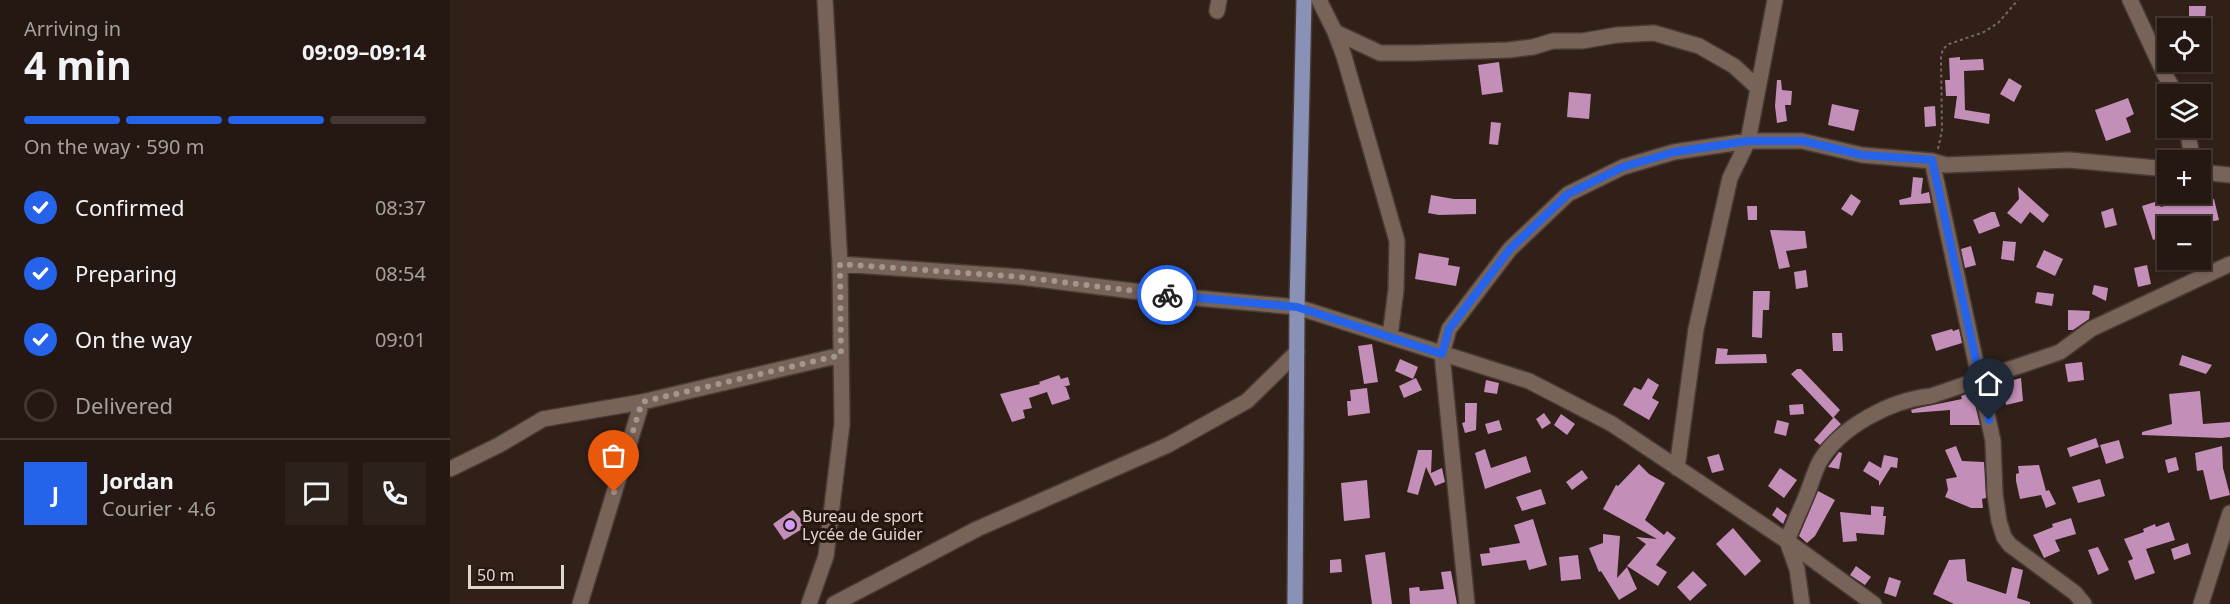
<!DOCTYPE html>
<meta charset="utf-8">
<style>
:root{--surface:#251812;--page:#2d211b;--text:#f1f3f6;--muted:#a3a09f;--line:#423732;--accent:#2563eb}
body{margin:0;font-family:"Noto Sans",sans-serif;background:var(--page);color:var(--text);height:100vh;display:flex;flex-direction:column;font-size:22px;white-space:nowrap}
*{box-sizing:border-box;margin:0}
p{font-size:20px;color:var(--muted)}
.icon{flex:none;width:33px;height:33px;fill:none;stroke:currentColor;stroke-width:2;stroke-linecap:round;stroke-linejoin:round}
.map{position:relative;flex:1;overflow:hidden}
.sheet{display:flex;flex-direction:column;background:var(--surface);width:450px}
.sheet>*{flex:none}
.controls{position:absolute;left:1707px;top:18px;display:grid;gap:12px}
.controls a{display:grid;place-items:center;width:54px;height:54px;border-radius:0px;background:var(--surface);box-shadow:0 2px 4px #0004,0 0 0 2px var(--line);font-size:30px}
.scale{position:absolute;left:18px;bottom:15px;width:96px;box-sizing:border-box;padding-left:6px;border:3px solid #e1d5cf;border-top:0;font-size:16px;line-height:21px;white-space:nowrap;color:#e1d5cf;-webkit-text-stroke:4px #27160f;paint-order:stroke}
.pin{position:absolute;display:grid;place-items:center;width:51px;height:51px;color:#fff;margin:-62px -26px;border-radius:50% 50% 50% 0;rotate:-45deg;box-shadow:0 0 6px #0007}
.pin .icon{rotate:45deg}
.courier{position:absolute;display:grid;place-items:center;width:60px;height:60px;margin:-30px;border:4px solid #2563eb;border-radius:50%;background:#fff;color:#222;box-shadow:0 2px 8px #0007}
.headline em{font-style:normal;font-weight:700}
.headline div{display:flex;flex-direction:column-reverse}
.headline{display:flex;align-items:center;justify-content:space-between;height:102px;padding:0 24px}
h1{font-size:39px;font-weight:700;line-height:45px}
.bar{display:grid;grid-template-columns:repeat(4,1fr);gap:9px 6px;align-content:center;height:72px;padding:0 24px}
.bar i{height:8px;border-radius:4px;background:var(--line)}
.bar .current{background:var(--accent)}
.bar p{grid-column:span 4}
.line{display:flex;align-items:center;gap:15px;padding:0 24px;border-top:2px solid var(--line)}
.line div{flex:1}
.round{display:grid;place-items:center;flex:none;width:63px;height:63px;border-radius:0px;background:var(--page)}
ol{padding:0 24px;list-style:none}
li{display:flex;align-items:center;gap:18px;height:66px}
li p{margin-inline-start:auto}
li .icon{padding:6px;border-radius:50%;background:var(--accent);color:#fff;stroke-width:4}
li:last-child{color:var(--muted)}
li i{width:33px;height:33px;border:3px solid var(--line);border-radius:50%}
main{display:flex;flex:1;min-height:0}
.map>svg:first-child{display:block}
.building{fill:#c38eb7}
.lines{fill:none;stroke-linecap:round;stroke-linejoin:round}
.minor-casing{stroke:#483a35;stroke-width:18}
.major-casing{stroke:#483a35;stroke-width:18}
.path{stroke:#776861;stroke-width:2;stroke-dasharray:3 3;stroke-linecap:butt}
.minor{stroke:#786359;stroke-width:15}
.major{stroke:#8991b7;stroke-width:15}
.done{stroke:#a3968f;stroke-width:6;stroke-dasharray:0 10.8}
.route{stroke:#2563eb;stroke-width:8}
.poi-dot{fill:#d09dff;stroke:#27160f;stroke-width:2}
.labels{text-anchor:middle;stroke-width:6;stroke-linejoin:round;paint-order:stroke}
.poi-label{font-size:16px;fill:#e1d5cf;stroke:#27160f;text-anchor:start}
</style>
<main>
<section class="sheet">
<div class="headline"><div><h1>4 min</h1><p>Arriving in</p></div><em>09:09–09:14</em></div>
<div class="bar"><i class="current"></i><i class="current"></i><i class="current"></i><i></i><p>On the way · 590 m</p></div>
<ol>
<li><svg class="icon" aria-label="check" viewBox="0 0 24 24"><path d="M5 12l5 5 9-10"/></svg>Confirmed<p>08:37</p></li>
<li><svg class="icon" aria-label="check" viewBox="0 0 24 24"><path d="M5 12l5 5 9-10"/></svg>Preparing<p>08:54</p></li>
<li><svg class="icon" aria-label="check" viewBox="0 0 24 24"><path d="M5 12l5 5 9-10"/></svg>On the way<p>09:01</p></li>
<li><i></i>Delivered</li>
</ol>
<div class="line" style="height:108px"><b class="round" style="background:var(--accent);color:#fff">J</b><div><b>Jordan</b><p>Courier · 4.6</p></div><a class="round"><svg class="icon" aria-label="chat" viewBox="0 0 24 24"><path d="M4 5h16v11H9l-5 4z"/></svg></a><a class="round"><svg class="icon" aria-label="phone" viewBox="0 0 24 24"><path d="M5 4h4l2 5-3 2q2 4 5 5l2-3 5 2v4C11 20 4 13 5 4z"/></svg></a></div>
</section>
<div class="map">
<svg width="1780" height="604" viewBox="0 0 1780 604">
<rect width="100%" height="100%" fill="#312018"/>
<path class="building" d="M1739,6H1756L1755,21H1739Z
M1510,57V60L1533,59L1534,70L1514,71L1515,110L1540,114L1539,124L1504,118L1507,96H1496L1495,80H1500L1499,58Z
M1049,62L1053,92L1032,95L1028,65Z
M1559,78L1572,86L1564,102L1550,94Z
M1327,80H1331L1332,90L1342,91L1341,105H1335L1337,121L1327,123L1325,106Z
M1119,92L1141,94L1139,119L1117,117Z
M1678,98L1684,114L1676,118L1681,132L1656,141L1645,110Z
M1382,104L1409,110L1404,131L1378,125Z
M1485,106L1486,126L1475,127L1474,107Z
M1041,122L1051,123L1048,145L1039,144Z
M1463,177L1473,178L1471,194L1479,192L1481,203L1450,205L1449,200L1461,197Z
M1568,187L1599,215L1593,223L1580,212L1571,224L1557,213L1569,199Z
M1401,194L1411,201L1402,216L1391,209Z
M981,195L1004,199H1026V214L989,215L978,213Z
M1736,199L1737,205L1764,199L1769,220L1740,226H1718V231L1714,232V236L1703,240L1692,206L1708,201L1711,207Z
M1297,206H1307V220H1298Z
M1663,208L1667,225L1655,228L1651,212Z
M1541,212H1545L1550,226L1529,234L1523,220Z
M1320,230L1355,231L1357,248L1336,251L1340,267L1329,269Z
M1553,241L1566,242L1564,261L1551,259Z
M1521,246L1526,265L1515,268L1511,249Z
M1594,250L1613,259L1605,276L1586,267Z
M969,253L999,258L998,265L1010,267L1006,286L965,279Z
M1697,265L1701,284L1688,287L1684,268Z
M1356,270L1358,287L1346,289L1344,272Z
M1644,285L1658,288L1656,301L1642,294Z
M1303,291H1320L1319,310H1313L1312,338L1302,337Z
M1587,292L1604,294L1602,306L1585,303Z
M1618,310L1640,311L1639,319L1623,330H1618Z
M1502,329L1503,331L1509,329L1512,343L1486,351L1481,335Z
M1382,333H1392L1393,351H1383Z
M922,344L928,382L914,384L908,346Z
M1267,348L1278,349L1277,355L1316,354L1317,363L1265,364Z
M1732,355L1762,365L1756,374L1729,365Z
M950,359L968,367L963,379L945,371Z
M1632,362L1634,380L1618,382L1615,364Z
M1347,369H1351L1390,410L1383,418L1341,374Z
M609,375L611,379L618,377L620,385L613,387H616L620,399L602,405L597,392L579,398L582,408L573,410L575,418L562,422L550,394L590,384L589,382Z
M966,378L972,390L954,398L949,386Z
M1198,378L1209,385L1202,398L1209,402L1199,420L1173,405L1184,387L1191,390Z
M1571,378L1573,401L1556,405L1553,391L1543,394L1541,386Z
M1036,380L1049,383L1047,394L1034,392Z
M917,388L920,413L898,416L897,401H901L900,390Z
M1750,391L1753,424L1780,422V437L1771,438L1692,435V432L1722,424L1719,394Z
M1522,392L1530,425H1500V410L1462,413L1461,410L1468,408L1512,399L1511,396Z
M1015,403H1027L1026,430L1015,433L1012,423L1015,422Z
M1353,404L1354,414L1340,415L1339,405Z
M1094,413L1101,423L1092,429L1086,419Z
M1111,414L1125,424L1117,435L1104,425Z
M1384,417L1391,424L1370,445L1364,440Z
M1049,420L1052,430L1038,434L1035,424Z
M1327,420L1339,423L1336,436L1324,433Z
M1646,438L1649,447L1620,457L1617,448Z
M1669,440L1674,458L1656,464L1650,445Z
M1506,446L1512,461L1534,462L1536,498L1532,499L1533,508H1521L1495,497L1498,490L1496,479L1507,477L1495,450Z
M1772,446L1773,468L1780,495L1760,500L1753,470L1747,471L1745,453Z
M1035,449L1041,468L1076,456L1081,472L1035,489L1025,453Z
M968,450H982L981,473L992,468L995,482L985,486L976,467L968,495L957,492Z
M1389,452L1392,453L1389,469L1378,467Z
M1269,454L1274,470L1262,473L1257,457Z
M1434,455L1448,458L1447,468L1441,467L1429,486V481L1413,471L1419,461L1431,468Z
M1726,457L1729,470L1718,473L1715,460Z
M1189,464L1199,474L1215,483L1195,520L1214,535L1217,531L1226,538L1206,565L1217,572L1208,586L1177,566L1196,544L1186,537L1207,539L1153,509L1166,485L1168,486Z
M1589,465L1596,491L1599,490L1606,504L1596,508L1591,495L1570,499L1566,481V474L1569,473L1568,466Z
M1330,468L1347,480L1334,498L1318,486Z
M1132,470L1138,478L1122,490L1116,482Z
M1650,479L1655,496L1628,503L1622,487Z
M917,480L920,518L894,521L891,483Z
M1091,489L1096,504L1072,511L1066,497Z
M1368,491L1385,500L1365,536L1357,543L1349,536Z
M1421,506L1434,507L1433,516H1436L1434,535L1406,533L1407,541L1393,542L1390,512L1421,515Z
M1327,507L1337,515L1333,524L1322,515Z
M343,510L357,526L334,540L323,524Z
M1621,518L1626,534L1605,540L1610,551L1594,558L1583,535L1603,527L1602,524Z
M1083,519L1097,565L1079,570L1076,560L1032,566L1030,554L1040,553L1039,548L1070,543L1064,525Z
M1719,522L1725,540L1696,549L1705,573L1685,580L1678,561L1683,559L1674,539L1694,532L1693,529L1705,524L1706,527Z
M1283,528L1311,561L1295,576L1266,544Z
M1153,534L1170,536L1167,578L1177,567L1187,589L1169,600L1151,571L1149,572L1139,548L1153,543Z
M1738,543L1741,554L1724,560L1721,549Z
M1648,547L1659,570L1648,575L1638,550Z
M935,552L942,604H922L915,555Z
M1128,555L1131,579L1111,581L1109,557Z
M891,559L892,572L880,573V560Z
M1515,559L1517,581L1556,594L1562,567L1573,570L1567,598L1580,602V604H1504L1483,594L1499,560Z
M1406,566L1421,577L1415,585L1400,575Z
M1001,571L1007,604H960L959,588L969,587L970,591L994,589L991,572Z
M1243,571L1257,585L1240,601L1227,587Z
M1439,577L1451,581L1446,597L1434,593Z"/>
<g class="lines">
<defs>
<path id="minor" d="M869,0L885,32L894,56L947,241L946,290L940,336
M1680,0L1715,75L1726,94
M767,11L769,0
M885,32L930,53H965L1058,50L1083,47L1103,41H1132L1167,35L1204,33L1249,46L1284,66L1308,88
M1737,128L1741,151L1739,160
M1482,161L1543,441L1545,494L1549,521L1554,537L1560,545L1625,593L1634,604
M1750,172L1780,175
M390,264L571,277L723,296L847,307L1079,381L1162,424L1337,541L1424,604
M1227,468L1246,329L1280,178L1298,141L1325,0
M0,469L49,445L93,419L192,402L391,355
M130,604L192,402
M359,604L376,556L392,424L390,264L375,0
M384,604L527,529L718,445L797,401L847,352
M1017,604L992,354L999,329L1060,249L1118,194L1173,167L1224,152L1298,141H1352L1412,155L1482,161L1496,165L1619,160L1718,169
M1352,604L1347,569L1337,541C1343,525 1351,509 1357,494C1361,484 1364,473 1369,463C1389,427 1441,400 1481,396L1610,352L1641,329L1780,264
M1751,604L1780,513"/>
<path id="major" d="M845,604L847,307L854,0"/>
</defs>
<use href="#minor" class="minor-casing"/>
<use href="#major" class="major-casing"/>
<path class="path" d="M1488,149L1492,130L1491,57L1493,49L1499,44L1534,32L1548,23L1568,0"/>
<use href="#minor" class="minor"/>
<use href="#major" class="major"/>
</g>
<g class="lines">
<path class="done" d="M164,492L192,402L391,355L390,264L571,277L717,295"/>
<path class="route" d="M717,295L847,307L992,354L999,329L1060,249L1118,194L1173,167L1224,152L1298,141H1353L1412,155L1482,160L1539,420"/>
</g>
<circle class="poi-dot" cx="340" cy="525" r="6"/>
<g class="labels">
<g class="poi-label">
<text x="352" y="522">Bureau de sport<tspan x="352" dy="18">Lycée de Guider</tspan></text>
</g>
</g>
</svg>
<div class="controls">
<a><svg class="icon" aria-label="locate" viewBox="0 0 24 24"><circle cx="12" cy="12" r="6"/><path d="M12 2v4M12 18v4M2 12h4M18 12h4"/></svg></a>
<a><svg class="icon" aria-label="layers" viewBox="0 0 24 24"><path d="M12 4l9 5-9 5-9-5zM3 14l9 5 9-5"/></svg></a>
<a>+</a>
<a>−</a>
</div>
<div class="scale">50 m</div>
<div class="pin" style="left:164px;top:492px;background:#ea580c"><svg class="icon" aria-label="bag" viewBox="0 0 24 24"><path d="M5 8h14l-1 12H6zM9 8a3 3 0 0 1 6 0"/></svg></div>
<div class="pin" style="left:1539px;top:420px;background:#1f2937"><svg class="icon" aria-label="home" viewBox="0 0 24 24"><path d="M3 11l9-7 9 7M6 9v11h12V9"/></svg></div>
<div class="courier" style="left:717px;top:295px"><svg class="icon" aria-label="bike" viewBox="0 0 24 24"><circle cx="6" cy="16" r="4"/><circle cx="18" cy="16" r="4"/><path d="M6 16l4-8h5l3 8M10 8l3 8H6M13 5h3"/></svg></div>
</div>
</main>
